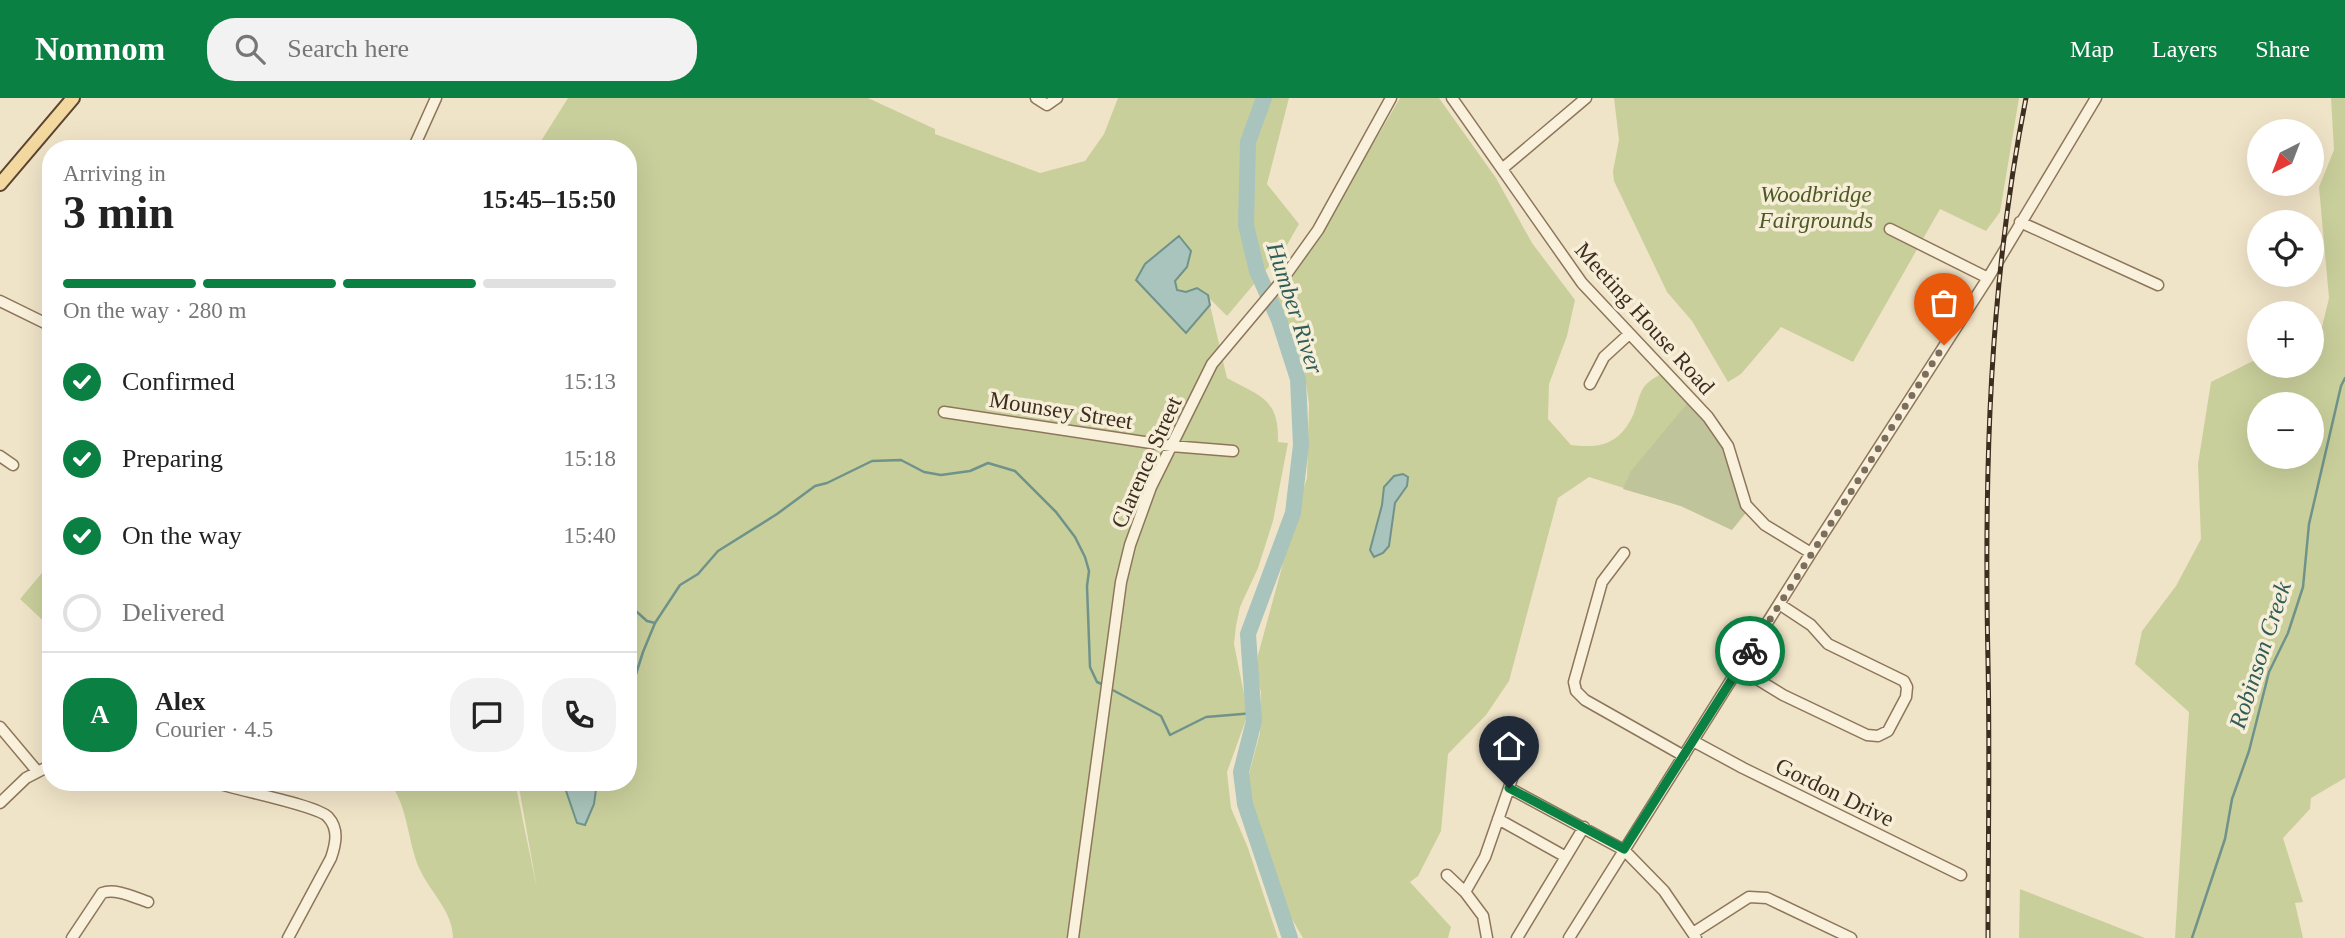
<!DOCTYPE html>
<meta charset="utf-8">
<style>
:root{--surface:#fff;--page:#f2f2f2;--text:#222;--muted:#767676;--line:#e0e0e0;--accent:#0b8043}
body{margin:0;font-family:Georgia,serif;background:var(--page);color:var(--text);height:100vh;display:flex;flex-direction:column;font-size:26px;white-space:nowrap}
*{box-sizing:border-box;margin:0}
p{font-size:23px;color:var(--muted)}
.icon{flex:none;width:38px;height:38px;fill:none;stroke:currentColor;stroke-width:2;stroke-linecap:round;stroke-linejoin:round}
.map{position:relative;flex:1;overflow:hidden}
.drawer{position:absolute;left:42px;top:42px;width:595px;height:651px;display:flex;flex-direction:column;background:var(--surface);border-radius:28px;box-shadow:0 7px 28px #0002}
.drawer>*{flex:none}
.needle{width:46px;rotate:222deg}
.buttons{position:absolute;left:2247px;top:21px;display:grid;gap:14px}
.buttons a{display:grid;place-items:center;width:77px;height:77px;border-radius:50%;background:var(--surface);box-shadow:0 7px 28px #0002;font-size:35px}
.pin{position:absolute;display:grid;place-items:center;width:60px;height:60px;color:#fff;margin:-72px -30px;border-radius:50% 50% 50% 0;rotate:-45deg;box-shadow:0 0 7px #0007}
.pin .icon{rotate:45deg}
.courier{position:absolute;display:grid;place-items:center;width:70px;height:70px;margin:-35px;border:5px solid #0b8043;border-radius:50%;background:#fff;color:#222;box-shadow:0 2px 9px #0007}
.overview em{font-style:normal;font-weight:700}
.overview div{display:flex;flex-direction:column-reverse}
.overview{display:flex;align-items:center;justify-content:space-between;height:119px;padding:0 21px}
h1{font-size:46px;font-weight:700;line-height:52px}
.bar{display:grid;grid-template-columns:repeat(4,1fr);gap:10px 7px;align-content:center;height:84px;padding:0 21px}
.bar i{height:9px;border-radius:5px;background:var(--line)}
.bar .current{background:var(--accent)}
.bar p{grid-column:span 4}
.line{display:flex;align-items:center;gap:18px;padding:0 21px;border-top:2px solid var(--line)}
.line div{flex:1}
.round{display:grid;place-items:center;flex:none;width:74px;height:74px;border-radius:28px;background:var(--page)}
ol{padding:0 21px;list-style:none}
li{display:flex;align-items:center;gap:21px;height:77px}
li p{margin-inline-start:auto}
li .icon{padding:7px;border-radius:50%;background:var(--accent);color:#fff;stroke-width:4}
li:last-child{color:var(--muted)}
li i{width:38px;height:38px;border:4px solid var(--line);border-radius:50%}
header{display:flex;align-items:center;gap:42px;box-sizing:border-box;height:98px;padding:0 35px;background:var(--accent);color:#fff}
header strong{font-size:33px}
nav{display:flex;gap:38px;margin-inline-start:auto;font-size:24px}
.search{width:490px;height:63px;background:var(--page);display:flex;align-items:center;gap:18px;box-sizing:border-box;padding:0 24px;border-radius:28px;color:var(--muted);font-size:26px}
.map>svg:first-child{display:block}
.green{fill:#c9cf9b;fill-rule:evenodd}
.cemetery{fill:#bfc49a}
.water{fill:#a9c4bc;stroke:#6f938a;stroke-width:2}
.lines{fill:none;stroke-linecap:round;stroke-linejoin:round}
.stream{stroke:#6f938a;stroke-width:2.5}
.river{stroke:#a9c4bc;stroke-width:16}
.minor-casing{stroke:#8d765c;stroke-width:13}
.major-casing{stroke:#5b4430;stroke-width:16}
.minor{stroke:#faf1dc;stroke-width:10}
.major{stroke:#f3d9a0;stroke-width:12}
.rail-casing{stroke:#3d2e20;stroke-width:5}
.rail{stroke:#f7eed8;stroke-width:2.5;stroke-dasharray:8;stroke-linecap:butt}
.done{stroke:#7c6e5b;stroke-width:7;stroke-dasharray:0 12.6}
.route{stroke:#0b8043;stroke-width:9}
.labels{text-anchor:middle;stroke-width:7;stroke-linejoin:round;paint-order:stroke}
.park-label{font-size:23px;font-style:italic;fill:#4d5a26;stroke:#f7eed8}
.street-label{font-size:23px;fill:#3d2e20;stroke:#f7eed8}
.water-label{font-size:24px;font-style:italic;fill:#2f5d5a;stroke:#f7eed8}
</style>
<header>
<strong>Nomnom</strong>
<div class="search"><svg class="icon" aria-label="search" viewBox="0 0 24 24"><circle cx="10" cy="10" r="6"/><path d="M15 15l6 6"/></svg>Search here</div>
<nav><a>Map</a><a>Layers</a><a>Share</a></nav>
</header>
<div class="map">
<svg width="2345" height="840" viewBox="0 0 2345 840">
<rect width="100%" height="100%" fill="#f0e4c8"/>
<path class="green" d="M568,0H868L935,31V36L1040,75L1085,63L1104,36L1118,0H1289L1267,86L1299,126L1287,147L1227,218L1204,195L1186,194L1177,192L1164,154L1186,235L1210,207L1227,280C1261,299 1279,300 1278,344L1288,345L1273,423L1258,470L1240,509L1236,528L1234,546L1248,616L1227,674L1231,710L1248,750L1278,840H453C453,814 431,795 420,772C407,744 409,709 389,684H515L537,791L518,684H628V51H536Z
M1400,0H1439L1496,80L1532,145L1575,202L1567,238L1549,286L1548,321L1571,347C1602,351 1621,345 1634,315C1637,307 1639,296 1644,289C1649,282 1660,277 1667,272L1691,301L1732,432L1681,408L1589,379L1558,400L1509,583L1486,617L1448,656L1441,733L1418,778L1410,784L1451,829L1448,840H1303L1285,809L1245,691L1260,635L1261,594L1256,575L1258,557L1282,469L1286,443L1307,380L1309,306L1304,271L1277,198L1320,136Z
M1614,0H2019L2000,114L1986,133L1940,111L1853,264L1781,229L1741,276L1728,284L1692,223L1667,194L1614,83L1613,73L1619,42Z
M2331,0H2345V680L2311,700L2310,711L2283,740L2303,804L2295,805L2303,840H2175L2189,614L2135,566L2142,533L2176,488L2201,441L2198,366L2211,284L2259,260V268H2312V234L2322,229L2329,200L2319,89L2334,52ZM2259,306H2312V359H2259Z
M47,469L51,472V530L20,501Z
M2020,791L2145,840H2019Z"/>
<path class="cemetery" d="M1691,301L1725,340L1749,411L1732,432L1681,408L1623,391L1631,373Z"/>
<path class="water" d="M1179,138L1191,153L1187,169L1175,183L1177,192L1186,194L1197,190L1208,197L1210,207L1186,235L1136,182L1145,166Z
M1403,376L1408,379L1407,388L1395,405L1389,448L1383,455L1374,459L1370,452L1382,407L1384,389L1394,378Z
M563,684H597L594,706L585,727L577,725Z"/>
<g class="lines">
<path class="stream" d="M628,506L647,523L655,525
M1109,590L1161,618L1170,637L1206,619L1254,615
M628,601L643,554L655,525L680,487L698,476L718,453L777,416L815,388L827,385L872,363L901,362L924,374L941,377L970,373L988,365L1015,373L1056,414L1075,439L1085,459L1089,473L1087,488L1090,569L1097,584L1104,587
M2192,840L2225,741L2232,701L2249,653L2269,574L2288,535L2303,489L2309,426L2341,288L2345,280"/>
<path class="river" d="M1264,0L1248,44L1246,127L1257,173L1279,222L1298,281L1301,347L1293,415L1248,536L1254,623L1241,674L1245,706L1290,840"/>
<defs>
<path id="minor" d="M1036,0L1047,7L1057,0
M1452,0L1582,185L1708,319L1728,348L1746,407L1765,427L1811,455
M413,51L436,0
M1502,71L1586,0
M2020,124L2158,187
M1890,131L1988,180
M0,203L51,228
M1590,286L1604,259L1628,237
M944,314L1171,348L1233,353
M0,358L13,367
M1624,455L1602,484L1574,584L1576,593L1585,602L1684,658
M1739,570L1783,597L1867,637L1878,638L1888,633L1906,599L1907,589L1904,583L1828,546L1811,527L1779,506
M0,629L37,673
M1693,643L1743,670L1961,777
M213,684C235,692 317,707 328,719C339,731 336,745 331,760L288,840
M1509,690L1518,661
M0,705L26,680L51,667
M1498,721L1566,759
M1447,777L1465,794
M1693,835L1749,799L1767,800L1851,840
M72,840L102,795C116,790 133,799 148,804
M1073,840L1121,484L1130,447L1151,389L1212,266L1280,185L1318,132L1391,0
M1487,840L1483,818L1465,794L1485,759L1509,690L1624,752L1664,793L1696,840
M1517,840L1584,729
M1569,840L1811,455L1988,180L2096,0"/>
<path id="major" d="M0,86L73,0"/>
</defs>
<use href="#minor" class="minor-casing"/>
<use href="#major" class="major-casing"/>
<use href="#minor" class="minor"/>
<use href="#major" class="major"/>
<defs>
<path id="rail" d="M1988,840C1988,748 1990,656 1988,564C1984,375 1989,186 2026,0"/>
</defs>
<use href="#rail" class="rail-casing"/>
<use href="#rail" class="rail"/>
</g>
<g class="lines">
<path class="done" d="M1750,553L1944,247"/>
<path class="route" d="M1509,690L1624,751L1750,553"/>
</g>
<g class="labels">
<g class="park-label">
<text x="1816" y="104">Woodbridge<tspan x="1816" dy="26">Fairgrounds</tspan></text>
</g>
<g class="street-label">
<text transform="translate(1645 220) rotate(48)" y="8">Meeting House Road</text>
<text transform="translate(1061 312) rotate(9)" y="8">Mounsey Street</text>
<text transform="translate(1146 364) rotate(-66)" y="8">Clarence Street</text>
<text transform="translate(1835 694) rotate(26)" y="8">Gordon Drive</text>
</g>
<g class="water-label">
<text transform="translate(1295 210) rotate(72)" y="8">Humber River</text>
<text transform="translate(2260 557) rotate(-72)" y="8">Robinson Creek</text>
</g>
</g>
</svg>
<div class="buttons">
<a><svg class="needle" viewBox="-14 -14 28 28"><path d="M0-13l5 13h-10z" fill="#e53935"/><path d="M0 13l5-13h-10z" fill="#767676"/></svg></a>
<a><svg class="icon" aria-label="locate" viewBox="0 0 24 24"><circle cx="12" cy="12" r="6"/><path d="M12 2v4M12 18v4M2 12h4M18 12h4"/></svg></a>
<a>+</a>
<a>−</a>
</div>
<div class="pin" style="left:1944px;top:247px;background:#ea580c"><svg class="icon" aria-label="bag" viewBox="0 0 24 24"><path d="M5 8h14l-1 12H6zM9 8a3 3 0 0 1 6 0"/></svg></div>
<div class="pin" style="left:1509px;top:690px;background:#1f2937"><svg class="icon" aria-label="home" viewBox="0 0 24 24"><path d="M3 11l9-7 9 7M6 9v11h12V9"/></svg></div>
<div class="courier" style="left:1750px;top:553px"><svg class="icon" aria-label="bike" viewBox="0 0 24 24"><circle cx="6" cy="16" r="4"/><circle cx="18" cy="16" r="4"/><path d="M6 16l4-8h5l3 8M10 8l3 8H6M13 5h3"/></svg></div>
<section class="drawer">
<div class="overview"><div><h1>3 min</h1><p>Arriving in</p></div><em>15:45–15:50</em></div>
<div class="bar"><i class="current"></i><i class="current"></i><i class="current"></i><i></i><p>On the way · 280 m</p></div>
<ol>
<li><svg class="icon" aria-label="check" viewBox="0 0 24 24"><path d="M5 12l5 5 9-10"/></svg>Confirmed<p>15:13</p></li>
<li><svg class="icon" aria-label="check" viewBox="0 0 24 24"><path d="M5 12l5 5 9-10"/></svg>Preparing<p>15:18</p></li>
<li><svg class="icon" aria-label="check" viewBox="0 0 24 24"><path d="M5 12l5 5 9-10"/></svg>On the way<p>15:40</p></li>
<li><i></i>Delivered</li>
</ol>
<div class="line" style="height:126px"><b class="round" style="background:var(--accent);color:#fff">A</b><div><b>Alex</b><p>Courier · 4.5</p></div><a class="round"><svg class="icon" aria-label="chat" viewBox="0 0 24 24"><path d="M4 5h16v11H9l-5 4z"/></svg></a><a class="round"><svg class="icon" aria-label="phone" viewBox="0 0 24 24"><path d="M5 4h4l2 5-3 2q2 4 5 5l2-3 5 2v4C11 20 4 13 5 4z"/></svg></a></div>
</section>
</div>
